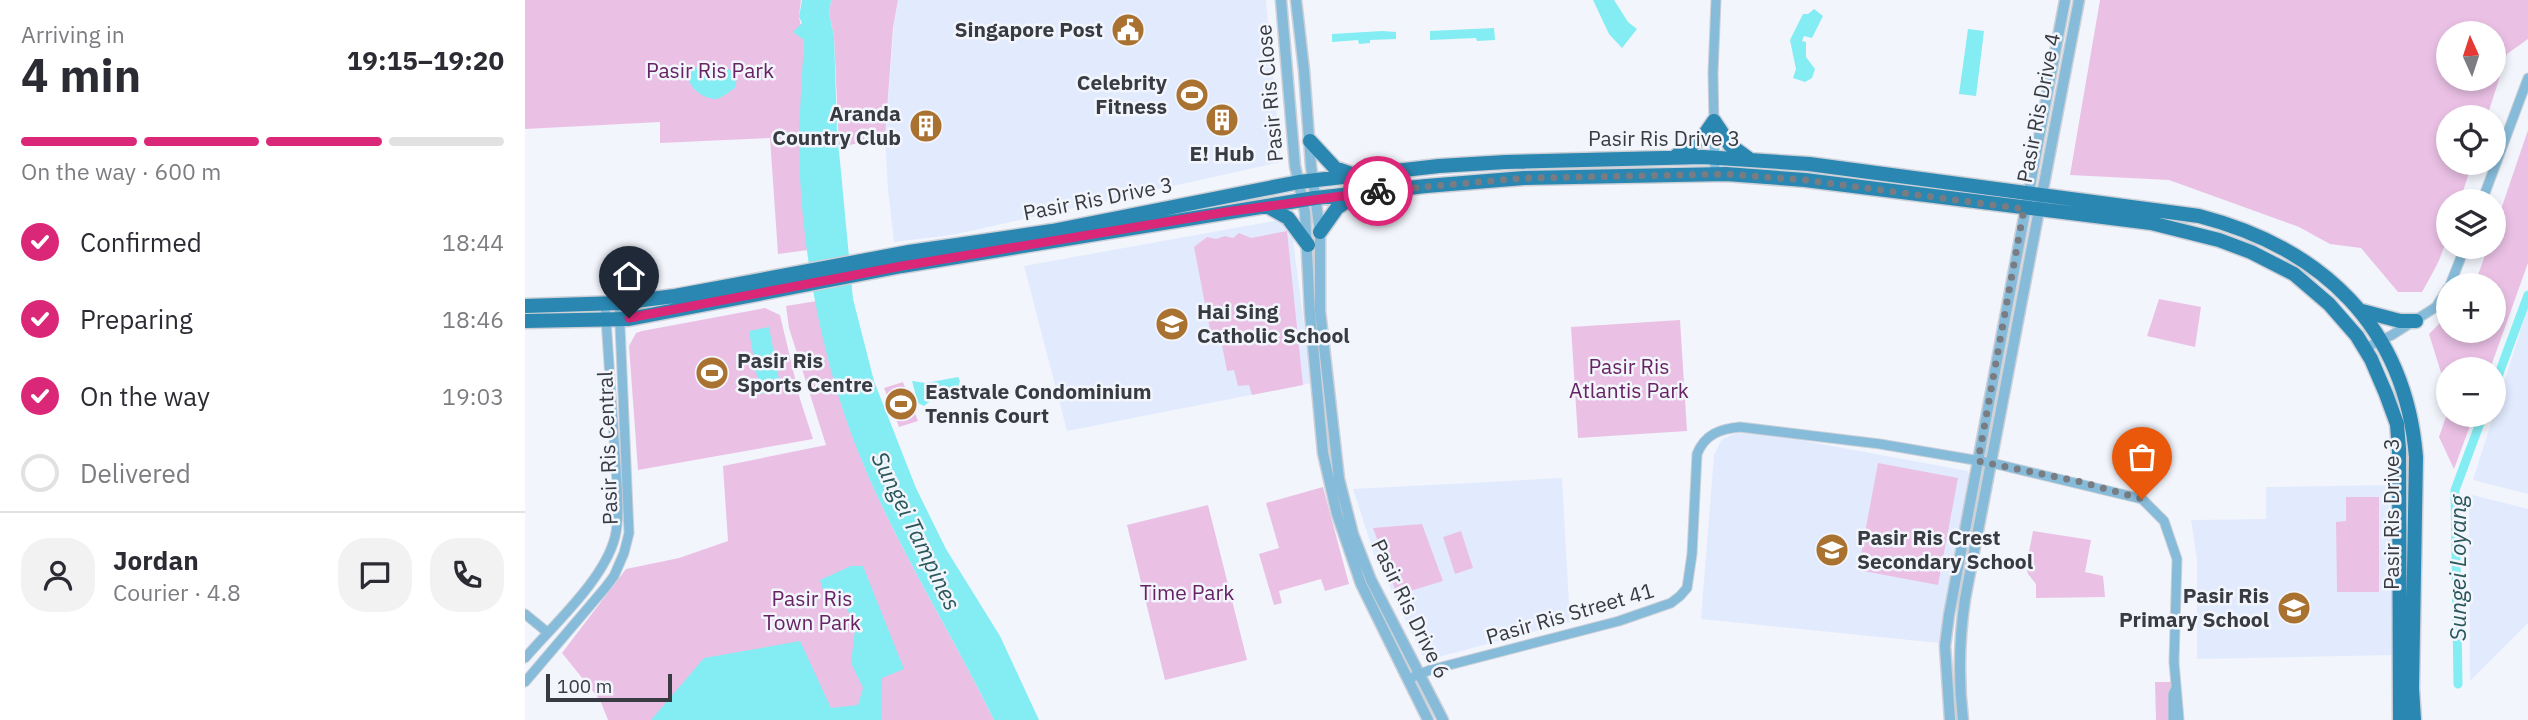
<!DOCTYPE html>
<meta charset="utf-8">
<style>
:root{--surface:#fff;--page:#f2f2f3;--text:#2b2b33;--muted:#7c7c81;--line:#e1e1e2;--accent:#db2777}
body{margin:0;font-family:"IBM Plex Sans",sans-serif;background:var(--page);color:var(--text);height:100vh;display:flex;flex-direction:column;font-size:26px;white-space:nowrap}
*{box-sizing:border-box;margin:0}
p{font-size:23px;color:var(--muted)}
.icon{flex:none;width:38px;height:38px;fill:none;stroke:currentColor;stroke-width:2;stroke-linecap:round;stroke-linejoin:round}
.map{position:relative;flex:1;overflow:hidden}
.sheet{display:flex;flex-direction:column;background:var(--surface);width:525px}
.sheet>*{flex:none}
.needle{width:46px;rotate:357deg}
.buttons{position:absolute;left:1911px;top:21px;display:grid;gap:14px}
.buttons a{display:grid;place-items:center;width:70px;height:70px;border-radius:50%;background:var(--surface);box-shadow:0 4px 10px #0003;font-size:35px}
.scale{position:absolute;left:21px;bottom:18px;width:126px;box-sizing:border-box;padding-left:7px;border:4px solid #383b41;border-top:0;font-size:19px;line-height:24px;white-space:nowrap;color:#383b41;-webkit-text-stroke:5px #f2f5fc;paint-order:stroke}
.pin{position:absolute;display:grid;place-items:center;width:60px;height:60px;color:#fff;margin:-72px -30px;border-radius:50% 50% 50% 0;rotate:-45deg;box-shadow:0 0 7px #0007}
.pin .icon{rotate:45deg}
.courier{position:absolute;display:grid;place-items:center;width:70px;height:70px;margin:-35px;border:5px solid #db2777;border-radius:50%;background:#fff;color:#222;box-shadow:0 2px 9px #0007}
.overview em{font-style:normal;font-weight:700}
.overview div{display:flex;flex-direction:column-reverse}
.overview{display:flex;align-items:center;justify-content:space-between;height:119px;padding:0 21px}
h1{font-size:46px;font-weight:700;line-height:52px}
.bar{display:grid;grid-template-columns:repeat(4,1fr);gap:10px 7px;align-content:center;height:84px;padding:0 21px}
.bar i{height:9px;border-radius:5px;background:var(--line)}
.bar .current{background:var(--accent)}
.bar p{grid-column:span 4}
.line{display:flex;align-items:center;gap:18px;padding:0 21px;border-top:2px solid var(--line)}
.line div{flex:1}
.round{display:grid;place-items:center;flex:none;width:74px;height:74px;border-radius:28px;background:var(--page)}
ol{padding:0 21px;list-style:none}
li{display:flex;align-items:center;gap:21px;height:77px}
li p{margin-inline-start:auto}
li .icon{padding:7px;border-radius:50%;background:var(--accent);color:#fff;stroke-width:4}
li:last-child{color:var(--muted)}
li i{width:38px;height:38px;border:4px solid var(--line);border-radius:50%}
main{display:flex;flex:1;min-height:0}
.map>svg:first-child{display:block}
.built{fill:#e2ebfe}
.green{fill:#eac1e5;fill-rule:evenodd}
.water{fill:#84ecf3}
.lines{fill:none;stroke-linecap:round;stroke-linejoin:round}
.canal{stroke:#84ecf3;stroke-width:9}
.minor-casing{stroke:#cdd0d7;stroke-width:11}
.tertiary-casing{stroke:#cdd0d7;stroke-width:13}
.primary-casing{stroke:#cdd0d7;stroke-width:17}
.minor{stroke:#86bcda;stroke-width:9}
.tertiary{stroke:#86bcda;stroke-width:10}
.primary{stroke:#2a87b2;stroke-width:14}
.done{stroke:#797c82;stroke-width:7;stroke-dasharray:0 12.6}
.route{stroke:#db2777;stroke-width:9}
.labels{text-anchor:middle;stroke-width:5;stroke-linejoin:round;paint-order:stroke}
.poi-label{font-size:21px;font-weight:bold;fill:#383b41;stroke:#f2f5fc;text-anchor:end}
.park-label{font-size:21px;fill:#672363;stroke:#f2f5fc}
.street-label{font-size:21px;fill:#383b41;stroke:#f2f5fc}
.water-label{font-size:23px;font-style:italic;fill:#29575a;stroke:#f2f5fc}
</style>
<main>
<section class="sheet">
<div class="overview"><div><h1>4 min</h1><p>Arriving in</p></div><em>19:15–19:20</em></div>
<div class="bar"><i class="current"></i><i class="current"></i><i class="current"></i><i></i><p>On the way · 600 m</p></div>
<ol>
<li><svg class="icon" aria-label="check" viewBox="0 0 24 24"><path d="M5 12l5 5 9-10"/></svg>Confirmed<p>18:44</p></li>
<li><svg class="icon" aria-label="check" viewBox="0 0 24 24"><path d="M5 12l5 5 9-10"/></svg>Preparing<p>18:46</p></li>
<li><svg class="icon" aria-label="check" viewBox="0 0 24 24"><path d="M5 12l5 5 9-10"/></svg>On the way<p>19:03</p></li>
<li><i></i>Delivered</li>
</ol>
<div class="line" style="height:126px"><a class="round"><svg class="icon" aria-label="person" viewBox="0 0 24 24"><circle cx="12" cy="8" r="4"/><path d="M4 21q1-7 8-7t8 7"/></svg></a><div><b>Jordan</b><p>Courier · 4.8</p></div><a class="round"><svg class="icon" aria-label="chat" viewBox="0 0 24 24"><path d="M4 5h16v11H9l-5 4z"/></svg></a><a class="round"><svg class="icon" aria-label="phone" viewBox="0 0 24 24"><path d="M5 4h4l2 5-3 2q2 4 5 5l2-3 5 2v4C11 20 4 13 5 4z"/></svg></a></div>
</section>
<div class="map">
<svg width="2003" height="720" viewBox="0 0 2003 720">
<rect width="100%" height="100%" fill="#f2f5fc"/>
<path class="built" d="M373,0H741L756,162L427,235L369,242L363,189L360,138L369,24Z
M765,218L787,383L542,431L499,266Z
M2003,307V494L1948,480Z
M1220,430L1443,471L1445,481L1414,643L1176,619L1189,455L1197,439Z
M1037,478L1045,622L906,659L897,655L849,554L828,489Z
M1864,485L1868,655L1672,659V560L1666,520L1741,519V487Z
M1944,494L2003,509V623L1945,681Z"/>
<path class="green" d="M0,0H276L274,17L279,40L274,152L283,250L253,254L245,138L135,143V122L0,129Z
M306,0H373L368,28L360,138L314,147L309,36L304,14Z
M1575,0H2003V39L1982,54L1962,117H1923V163H1947L1935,201H1923C1923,247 1919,253 1897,292H1873L1836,248L1805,244L1774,227L1644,180L1545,175ZM1923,33H1969V79H1923Z
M2003,130V263L1965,369H1923V395L1904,334L1923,315V331H1969V285H1946L1954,272L1963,247H1969V230Z
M762,231L778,385L727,395L724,385L713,386L709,370L702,371L697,345H688L669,247L682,237L691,239L700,236L708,238L714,233L726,238Z
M1634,299L1676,307L1670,347L1622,336Z
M292,301C299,339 308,377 320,414C353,518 421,621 469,720H83L75,700L37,653L101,569L154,558L203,541L198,466L301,445L264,328L261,306Z
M240,308L255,315L275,399L288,439L113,470L104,346L111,333L117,331Z
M1155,320L1162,431L1053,438L1046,327Z
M378,382L393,421L374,427L359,388Z
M1923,411V415H1949L1929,469L1914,437Z
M1353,463L1433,478L1413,585L1333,570Z
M798,487L824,584L800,591L796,579L754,591L757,603L749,605L734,554L754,548L741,503Z
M1821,497H1854V592H1812L1811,522L1821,521Z
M683,505L722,660L640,680L602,525Z
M897,524L918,581L872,595L848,528Z
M936,531L948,568L930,574L918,537Z
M1508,531L1566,540L1560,572L1578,576L1580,597L1511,598V584L1503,574L1501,567Z
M1630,682H1649L1650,720H1631Z"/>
<path class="water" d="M277,0H306L304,14L309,36L312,130L328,299L349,381L391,488L421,549L475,636L514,720H469C420,619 356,523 320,416C292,335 276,237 274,151C274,114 277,77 279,40L268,32L277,23L274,17Z
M1068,0H1089L1103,22L1112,29L1097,48L1084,34Z
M1289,9L1298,16L1287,38L1279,36L1277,41L1281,42V57L1290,69L1287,78L1280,82L1268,78L1271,69L1265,40L1278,14H1283Z
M969,28L970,40L952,41L951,38L905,40V31Z
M1443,29L1459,31L1451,96L1434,94Z
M857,31L871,32V39L845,40V43L834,44L833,40L807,42V34Z
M192,66C202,66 207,70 212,78L210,88C203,92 197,99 189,99C174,98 155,80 167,67L189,69Z
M244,327L256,390L235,394L224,331Z
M433,377L435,381L433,387L425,392L423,396L409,398L399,406L393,403L387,381L401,383Z
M326,566H338L379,669L357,678L356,720H126L179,658L275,641L306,708L333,705L338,688L326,663L330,629L320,603L301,600L295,580Z"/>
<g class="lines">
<path class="canal" d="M1969,387L2003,295
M1933,684L1930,490L1958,415"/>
<defs>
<path id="minor" d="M1190,174L1188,73L1191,0
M1957,201L2003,78
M1925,285L1940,247
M1840,348L1867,335L1911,307L1923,288
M0,614L22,632
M0,658C29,624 79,580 90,537C94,520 93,501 92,483L80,304
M888,677L905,670L1094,621L1146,603L1155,596L1162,588L1167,554L1172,454C1180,434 1195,429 1215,427L1355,444L1467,463L1617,499L1639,521L1652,559L1649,662L1654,720
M0,682L80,588L89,576L99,553L104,533L94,303
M1648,720V694L1650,690"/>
<path id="tertiary" d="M756,0L770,166L780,212L785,313L798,453L812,514L836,584L903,720
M771,0L779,70L786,166L795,232V311L814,479L828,534L846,580L918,720
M1425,720L1420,646L1424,615L1540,0
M1438,720C1433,678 1434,640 1440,599L1554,0"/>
<path id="primary" d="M785,141L810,168L827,174
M1151,156L1178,137L1189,121L1205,145L1224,159
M742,206L763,218L783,245
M795,232L812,208L831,195
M0,306L94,303L150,296L384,252L527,231L774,182L914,166L981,162L1178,157L1284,164L1674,216C1797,248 1880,326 1891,457L1887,688L1889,720
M1837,311L1875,321H1891
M0,321L104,319L377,266L790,198L901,186L999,178L1201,174L1280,180L1626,223L1694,240L1726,252L1769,274L1804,304L1832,336L1846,359L1861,394L1872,424L1874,449L1875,720"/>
</defs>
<use href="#minor" class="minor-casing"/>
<use href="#tertiary" class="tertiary-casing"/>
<use href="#primary" class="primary-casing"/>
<use href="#minor" class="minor"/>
<use href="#tertiary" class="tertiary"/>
<use href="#primary" class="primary"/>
</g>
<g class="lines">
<path class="done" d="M853,191L999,178L1201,174L1280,180L1499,209L1453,461L1556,482L1617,499"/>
<path class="route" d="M104,318L377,266L701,212L853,191"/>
</g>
<defs>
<symbol id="civic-disc" viewBox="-11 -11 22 22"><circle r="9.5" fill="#aa7230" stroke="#f2f5fc"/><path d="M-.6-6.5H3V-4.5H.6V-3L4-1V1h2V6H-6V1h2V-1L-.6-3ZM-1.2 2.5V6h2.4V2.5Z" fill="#fff"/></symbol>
<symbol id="stadium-disc" viewBox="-11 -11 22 22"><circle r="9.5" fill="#aa7230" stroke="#f2f5fc"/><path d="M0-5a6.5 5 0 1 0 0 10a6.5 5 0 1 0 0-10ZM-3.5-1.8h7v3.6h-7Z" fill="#fff"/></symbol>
<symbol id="building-disc" viewBox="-11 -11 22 22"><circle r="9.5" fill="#aa7230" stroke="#f2f5fc"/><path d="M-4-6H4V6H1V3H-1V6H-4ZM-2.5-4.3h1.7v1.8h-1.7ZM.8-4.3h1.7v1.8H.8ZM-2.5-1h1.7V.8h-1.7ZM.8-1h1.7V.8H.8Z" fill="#fff"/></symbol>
<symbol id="school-disc" viewBox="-11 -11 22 22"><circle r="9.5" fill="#aa7230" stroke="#f2f5fc"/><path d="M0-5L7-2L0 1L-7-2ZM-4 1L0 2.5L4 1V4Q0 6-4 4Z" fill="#fff"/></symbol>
</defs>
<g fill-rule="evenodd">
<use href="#civic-disc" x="584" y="11" width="38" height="38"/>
<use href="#stadium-disc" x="648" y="76" width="38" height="38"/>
<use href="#building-disc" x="678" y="101" width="38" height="38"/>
<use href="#building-disc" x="382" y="107" width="38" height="38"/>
<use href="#school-disc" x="628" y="305" width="38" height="38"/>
<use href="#stadium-disc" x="168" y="354" width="38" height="38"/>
<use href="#stadium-disc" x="357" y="385" width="38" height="38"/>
<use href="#school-disc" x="1288" y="531" width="38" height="38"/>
<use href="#school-disc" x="1750" y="589" width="38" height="38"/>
</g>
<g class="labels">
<g class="poi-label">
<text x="578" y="37">Singapore Post</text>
<text x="642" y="90">Celebrity<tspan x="642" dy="24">Fitness</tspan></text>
<text x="376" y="121">Aranda<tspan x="376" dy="24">Country Club</tspan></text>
<text x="697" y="161" text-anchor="middle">E! Hub</text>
<text x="672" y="319" text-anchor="start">Hai Sing<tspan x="672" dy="24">Catholic School</tspan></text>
<text x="212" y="368" text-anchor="start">Pasir Ris<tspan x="212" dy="24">Sports Centre</tspan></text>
<text x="400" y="399" text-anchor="start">Eastvale Condominium<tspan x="400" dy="24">Tennis Court</tspan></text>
<text x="1332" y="545" text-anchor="start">Pasir Ris Crest<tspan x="1332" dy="24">Secondary School</tspan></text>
<text x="1744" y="603">Pasir Ris<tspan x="1744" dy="24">Primary School</tspan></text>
</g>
<g class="park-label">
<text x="185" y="78">Pasir Ris Park</text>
<text x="1104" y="374">Pasir Ris<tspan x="1104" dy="24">Atlantis Park</tspan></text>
<text x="662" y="600">Time Park</text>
<text x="287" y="606">Pasir Ris<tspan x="287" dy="24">Town Park</tspan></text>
</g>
<g class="street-label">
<text transform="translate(745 93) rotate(-95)" y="7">Pasir Ris Close</text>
<text transform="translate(1514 108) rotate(-79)" y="7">Pasir Ris Drive 4</text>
<text x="1139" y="146">Pasir Ris Drive 3</text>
<text transform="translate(573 199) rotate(-11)" y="7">Pasir Ris Drive 3</text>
<text transform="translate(83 448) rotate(-92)" y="7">Pasir Ris Central</text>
<text transform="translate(1867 514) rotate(-90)" y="7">Pasir Ris Drive 3</text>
<text transform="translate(885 609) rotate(64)" y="7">Pasir Ris Drive 6</text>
<text transform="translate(1045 614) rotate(-16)" y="7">Pasir Ris Street 41</text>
</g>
<g class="water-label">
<text transform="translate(391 531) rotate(64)" y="8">Sungei Tampines</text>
<text transform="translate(1933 568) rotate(-90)" y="8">Sungei Loyang</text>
</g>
</g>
</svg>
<div class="buttons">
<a><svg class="needle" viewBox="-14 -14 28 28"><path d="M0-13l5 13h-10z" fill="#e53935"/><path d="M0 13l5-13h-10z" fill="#7c7c81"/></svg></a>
<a><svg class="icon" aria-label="locate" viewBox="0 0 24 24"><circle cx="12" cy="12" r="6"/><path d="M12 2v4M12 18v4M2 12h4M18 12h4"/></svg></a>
<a><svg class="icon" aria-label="layers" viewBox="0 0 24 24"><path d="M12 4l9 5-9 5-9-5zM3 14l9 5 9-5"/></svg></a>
<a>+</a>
<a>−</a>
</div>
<div class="scale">100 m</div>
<div class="pin" style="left:1617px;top:499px;background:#ea580c"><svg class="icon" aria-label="bag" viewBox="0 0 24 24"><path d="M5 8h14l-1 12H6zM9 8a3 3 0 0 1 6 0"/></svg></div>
<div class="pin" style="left:104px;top:318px;background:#1f2937"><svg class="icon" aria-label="home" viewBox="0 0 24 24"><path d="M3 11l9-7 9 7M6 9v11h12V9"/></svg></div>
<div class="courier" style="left:853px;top:191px"><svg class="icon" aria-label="bike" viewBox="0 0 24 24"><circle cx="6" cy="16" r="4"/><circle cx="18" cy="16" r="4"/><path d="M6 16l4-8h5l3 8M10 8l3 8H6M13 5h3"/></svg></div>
</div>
</main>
